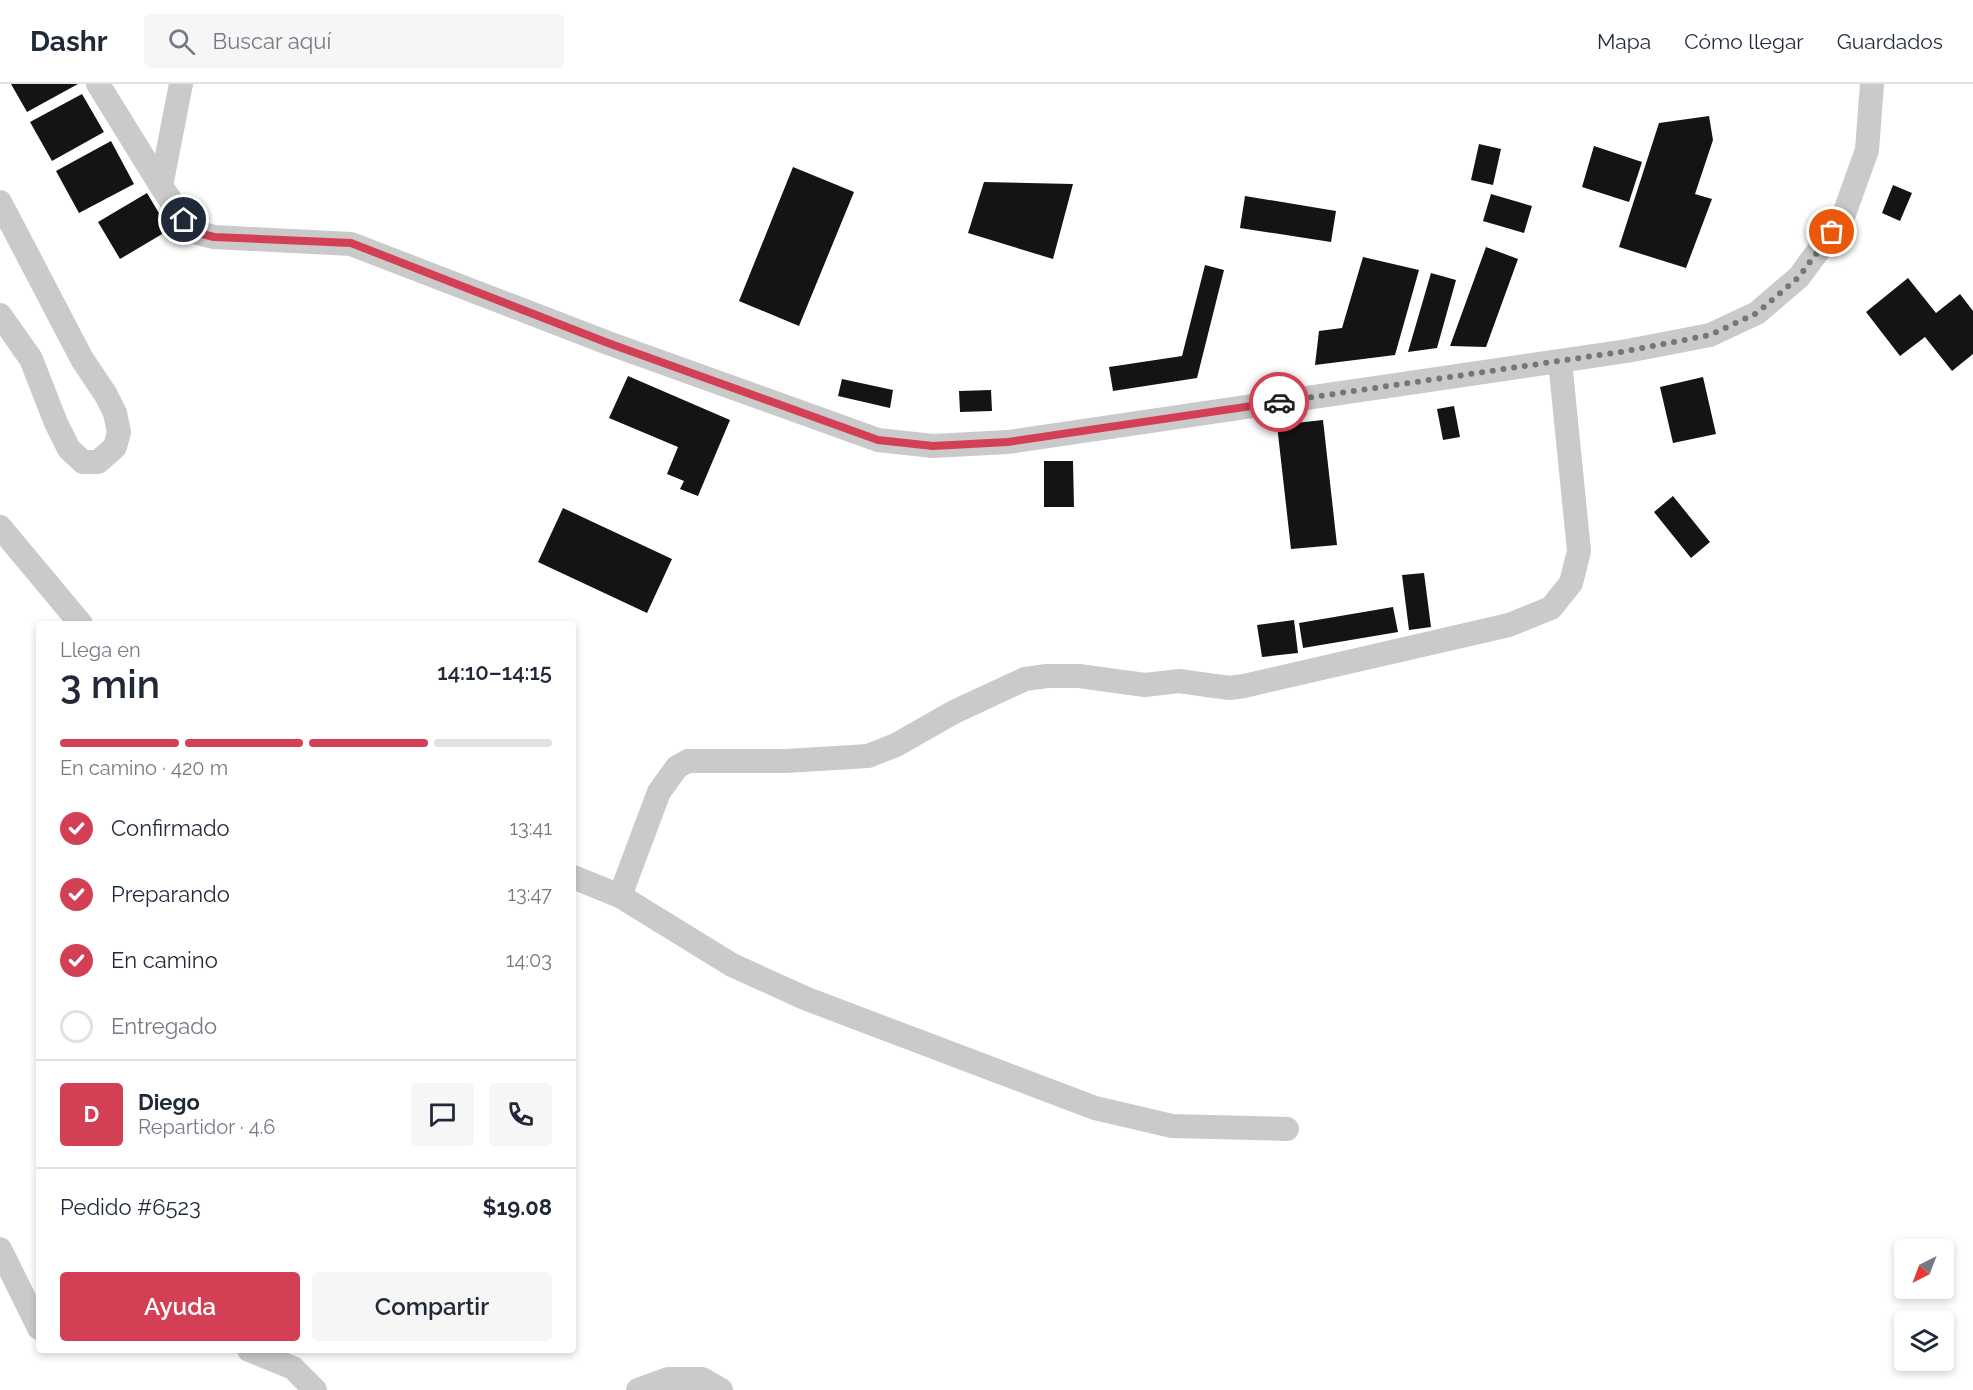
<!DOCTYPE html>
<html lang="es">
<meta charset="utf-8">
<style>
:root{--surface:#fff;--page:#f6f6f7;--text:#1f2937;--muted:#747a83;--line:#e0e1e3;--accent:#d34055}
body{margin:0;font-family:Raleway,sans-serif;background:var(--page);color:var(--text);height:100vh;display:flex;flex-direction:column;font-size:22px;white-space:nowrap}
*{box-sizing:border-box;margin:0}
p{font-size:20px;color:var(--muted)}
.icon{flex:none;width:33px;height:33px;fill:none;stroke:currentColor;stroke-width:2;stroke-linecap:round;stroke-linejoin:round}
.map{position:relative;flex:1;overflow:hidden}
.panel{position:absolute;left:36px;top:537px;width:540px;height:732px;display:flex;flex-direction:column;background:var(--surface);border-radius:6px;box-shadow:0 3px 9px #0003}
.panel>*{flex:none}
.needle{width:39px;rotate:222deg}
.buttons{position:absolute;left:1894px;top:1155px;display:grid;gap:12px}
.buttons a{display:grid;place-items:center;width:60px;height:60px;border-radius:6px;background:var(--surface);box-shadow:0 3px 9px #0003;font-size:30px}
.pin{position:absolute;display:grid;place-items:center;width:51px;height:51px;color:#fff;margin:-26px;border:3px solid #fff;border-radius:50%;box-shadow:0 2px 6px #0007}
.courier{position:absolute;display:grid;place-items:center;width:60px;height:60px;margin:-30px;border:4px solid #d34055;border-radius:50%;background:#fff;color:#222;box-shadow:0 2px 8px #0007}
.headline em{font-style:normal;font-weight:600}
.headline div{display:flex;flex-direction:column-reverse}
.headline{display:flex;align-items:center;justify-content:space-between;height:102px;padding:0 24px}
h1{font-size:39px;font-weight:600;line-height:45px}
.bar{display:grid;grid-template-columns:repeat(4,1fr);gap:9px 6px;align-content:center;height:72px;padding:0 24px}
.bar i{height:8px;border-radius:4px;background:var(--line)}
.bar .on{background:var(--accent)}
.bar p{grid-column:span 4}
.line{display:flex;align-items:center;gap:15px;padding:0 24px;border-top:2px solid var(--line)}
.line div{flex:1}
.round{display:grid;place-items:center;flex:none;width:63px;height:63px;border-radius:6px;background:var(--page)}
ol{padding:0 24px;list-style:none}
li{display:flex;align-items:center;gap:18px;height:66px}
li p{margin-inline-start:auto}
li .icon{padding:6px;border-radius:50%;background:var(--accent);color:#fff;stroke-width:4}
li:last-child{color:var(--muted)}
li i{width:33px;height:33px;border:3px solid var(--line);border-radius:50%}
.button{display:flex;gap:12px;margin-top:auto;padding:12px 24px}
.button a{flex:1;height:69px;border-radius:6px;background:var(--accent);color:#fff;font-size:24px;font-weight:600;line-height:69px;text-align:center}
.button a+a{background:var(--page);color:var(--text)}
header{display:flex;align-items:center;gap:36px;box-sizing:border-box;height:84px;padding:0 30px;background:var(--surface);border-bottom:2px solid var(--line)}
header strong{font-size:28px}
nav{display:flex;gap:33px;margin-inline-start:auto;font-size:21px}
.search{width:420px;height:54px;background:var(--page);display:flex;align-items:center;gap:15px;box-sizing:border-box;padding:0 21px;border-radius:6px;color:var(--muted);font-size:22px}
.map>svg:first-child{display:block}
.building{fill:#141414}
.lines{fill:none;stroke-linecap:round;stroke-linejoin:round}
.minor{stroke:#cacaca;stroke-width:24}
.done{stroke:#767676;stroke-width:6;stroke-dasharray:0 10.8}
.route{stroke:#d34055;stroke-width:8}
</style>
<header>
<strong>Dashr</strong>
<div class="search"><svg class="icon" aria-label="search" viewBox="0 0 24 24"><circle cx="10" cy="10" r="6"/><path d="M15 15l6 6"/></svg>Buscar aquí</div>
<nav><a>Mapa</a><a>Cómo llegar</a><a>Guardados</a></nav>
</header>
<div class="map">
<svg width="1973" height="1306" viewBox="0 0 1973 1306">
<rect width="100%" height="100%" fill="#fff"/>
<path class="building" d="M11,0H78L27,28Z
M82,10L104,48L52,77L30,38Z
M1709,32L1713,56L1695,110L1712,115L1686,184L1619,163L1659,39Z
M111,57L134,100L79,129L56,87Z
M1479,60L1501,65L1493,101L1471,96Z
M1594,62L1642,78L1629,118L1582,103Z
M793,83L854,108L799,242L739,217Z
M984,98L1073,100L1053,175L968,149Z
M1893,101L1912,109L1900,137L1882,129Z
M147,109L169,146L120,175L98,138Z
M1491,110L1532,122L1524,149L1483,137Z
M1245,112L1336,127L1331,158L1240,144Z
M1486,163L1518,175L1486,263L1450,262Z
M1363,173L1419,186L1395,271L1315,281L1319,247L1342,244Z
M1205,181L1224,186L1197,294L1113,307L1109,283L1182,272Z
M1431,189L1456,196L1437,264L1408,268Z
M1908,194L1936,229L1960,210L1973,227V270L1952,287L1925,253L1900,272L1866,228Z
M628,292L730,336L698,412L680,405L684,397L667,390L678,363L609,334Z
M1703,293L1716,350L1673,359L1660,303Z
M842,295L893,306L890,324L838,312Z
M991,306L992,327L960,328L959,307Z
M1454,322L1460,353L1443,356L1437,325Z
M1323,336L1337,461L1291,465L1277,341Z
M1044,377H1073L1074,423H1044Z
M1673,412L1710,458L1691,474L1654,428Z
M563,424L672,475L647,529L538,478Z
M1424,489L1431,543L1409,546L1402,491Z
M1393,523L1398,548L1303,564L1299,539Z
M1294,536L1298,569L1262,573L1257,541Z"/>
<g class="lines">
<path class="minor" d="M98,0L161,102L184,136L198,149L214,153L351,160L608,259L878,356L933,362L1008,358L1627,267L1710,251L1757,229L1799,193L1843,133L1867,66L1872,0
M161,102L181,0
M0,118L82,275L106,311L115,329L119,348L115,363L98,378H83L69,365L56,339L31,275L0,231
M0,443L81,540
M573,793L620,812L659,708L677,683L688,677H786L868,672L896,661L954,628L1025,595L1047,592H1079L1145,601L1179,597L1229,604L1244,602L1509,541L1551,524L1571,499L1579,467L1560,277
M620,812L732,881L807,915L1095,1024L1172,1042L1287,1045
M0,1165L39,1244
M249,1266L293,1284L315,1306
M638,1306L668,1295H702L721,1306"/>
</g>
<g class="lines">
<path class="done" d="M1279,318L1627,267L1710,251L1757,229L1799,193L1832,148"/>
<path class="route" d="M184,136L198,149L214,153L351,159L608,259L878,356L933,362L1008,358L1279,318"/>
</g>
</svg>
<div class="buttons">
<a><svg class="needle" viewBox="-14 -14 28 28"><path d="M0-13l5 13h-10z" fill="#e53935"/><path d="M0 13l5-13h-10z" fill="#747a83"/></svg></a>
<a><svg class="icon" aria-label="layers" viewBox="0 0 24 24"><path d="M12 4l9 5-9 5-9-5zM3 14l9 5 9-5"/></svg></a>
</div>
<div class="pin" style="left:1832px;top:148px;background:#ea580c"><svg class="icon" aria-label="bag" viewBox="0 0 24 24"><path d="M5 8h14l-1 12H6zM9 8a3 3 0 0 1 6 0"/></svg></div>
<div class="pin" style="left:184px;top:136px;background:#1f2937"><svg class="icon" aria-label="home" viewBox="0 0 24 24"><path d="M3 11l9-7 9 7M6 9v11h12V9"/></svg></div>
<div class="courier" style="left:1279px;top:318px"><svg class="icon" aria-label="car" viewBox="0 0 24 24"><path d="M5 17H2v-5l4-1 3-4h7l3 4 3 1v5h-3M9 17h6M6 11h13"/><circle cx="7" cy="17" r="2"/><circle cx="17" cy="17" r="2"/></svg></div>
<section class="panel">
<div class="headline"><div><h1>3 min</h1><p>Llega en</p></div><em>14:10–14:15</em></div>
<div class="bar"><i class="on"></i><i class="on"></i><i class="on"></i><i></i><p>En camino · 420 m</p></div>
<ol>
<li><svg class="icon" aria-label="check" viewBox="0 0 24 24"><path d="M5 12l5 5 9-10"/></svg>Confirmado<p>13:41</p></li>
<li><svg class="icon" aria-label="check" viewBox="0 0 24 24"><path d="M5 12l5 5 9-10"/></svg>Preparando<p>13:47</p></li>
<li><svg class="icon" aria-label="check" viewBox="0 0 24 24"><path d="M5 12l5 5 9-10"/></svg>En camino<p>14:03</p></li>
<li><i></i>Entregado</li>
</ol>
<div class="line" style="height:108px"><b class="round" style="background:var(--accent);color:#fff">D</b><div><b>Diego</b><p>Repartidor · 4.6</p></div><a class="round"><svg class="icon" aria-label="chat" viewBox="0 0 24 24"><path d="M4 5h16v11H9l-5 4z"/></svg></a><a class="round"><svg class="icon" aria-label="phone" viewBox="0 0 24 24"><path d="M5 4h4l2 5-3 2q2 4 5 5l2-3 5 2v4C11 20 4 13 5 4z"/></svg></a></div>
<div class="line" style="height:78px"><div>Pedido #6523</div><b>$19.08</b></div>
<div class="button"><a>Ayuda</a><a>Compartir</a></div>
</section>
</div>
